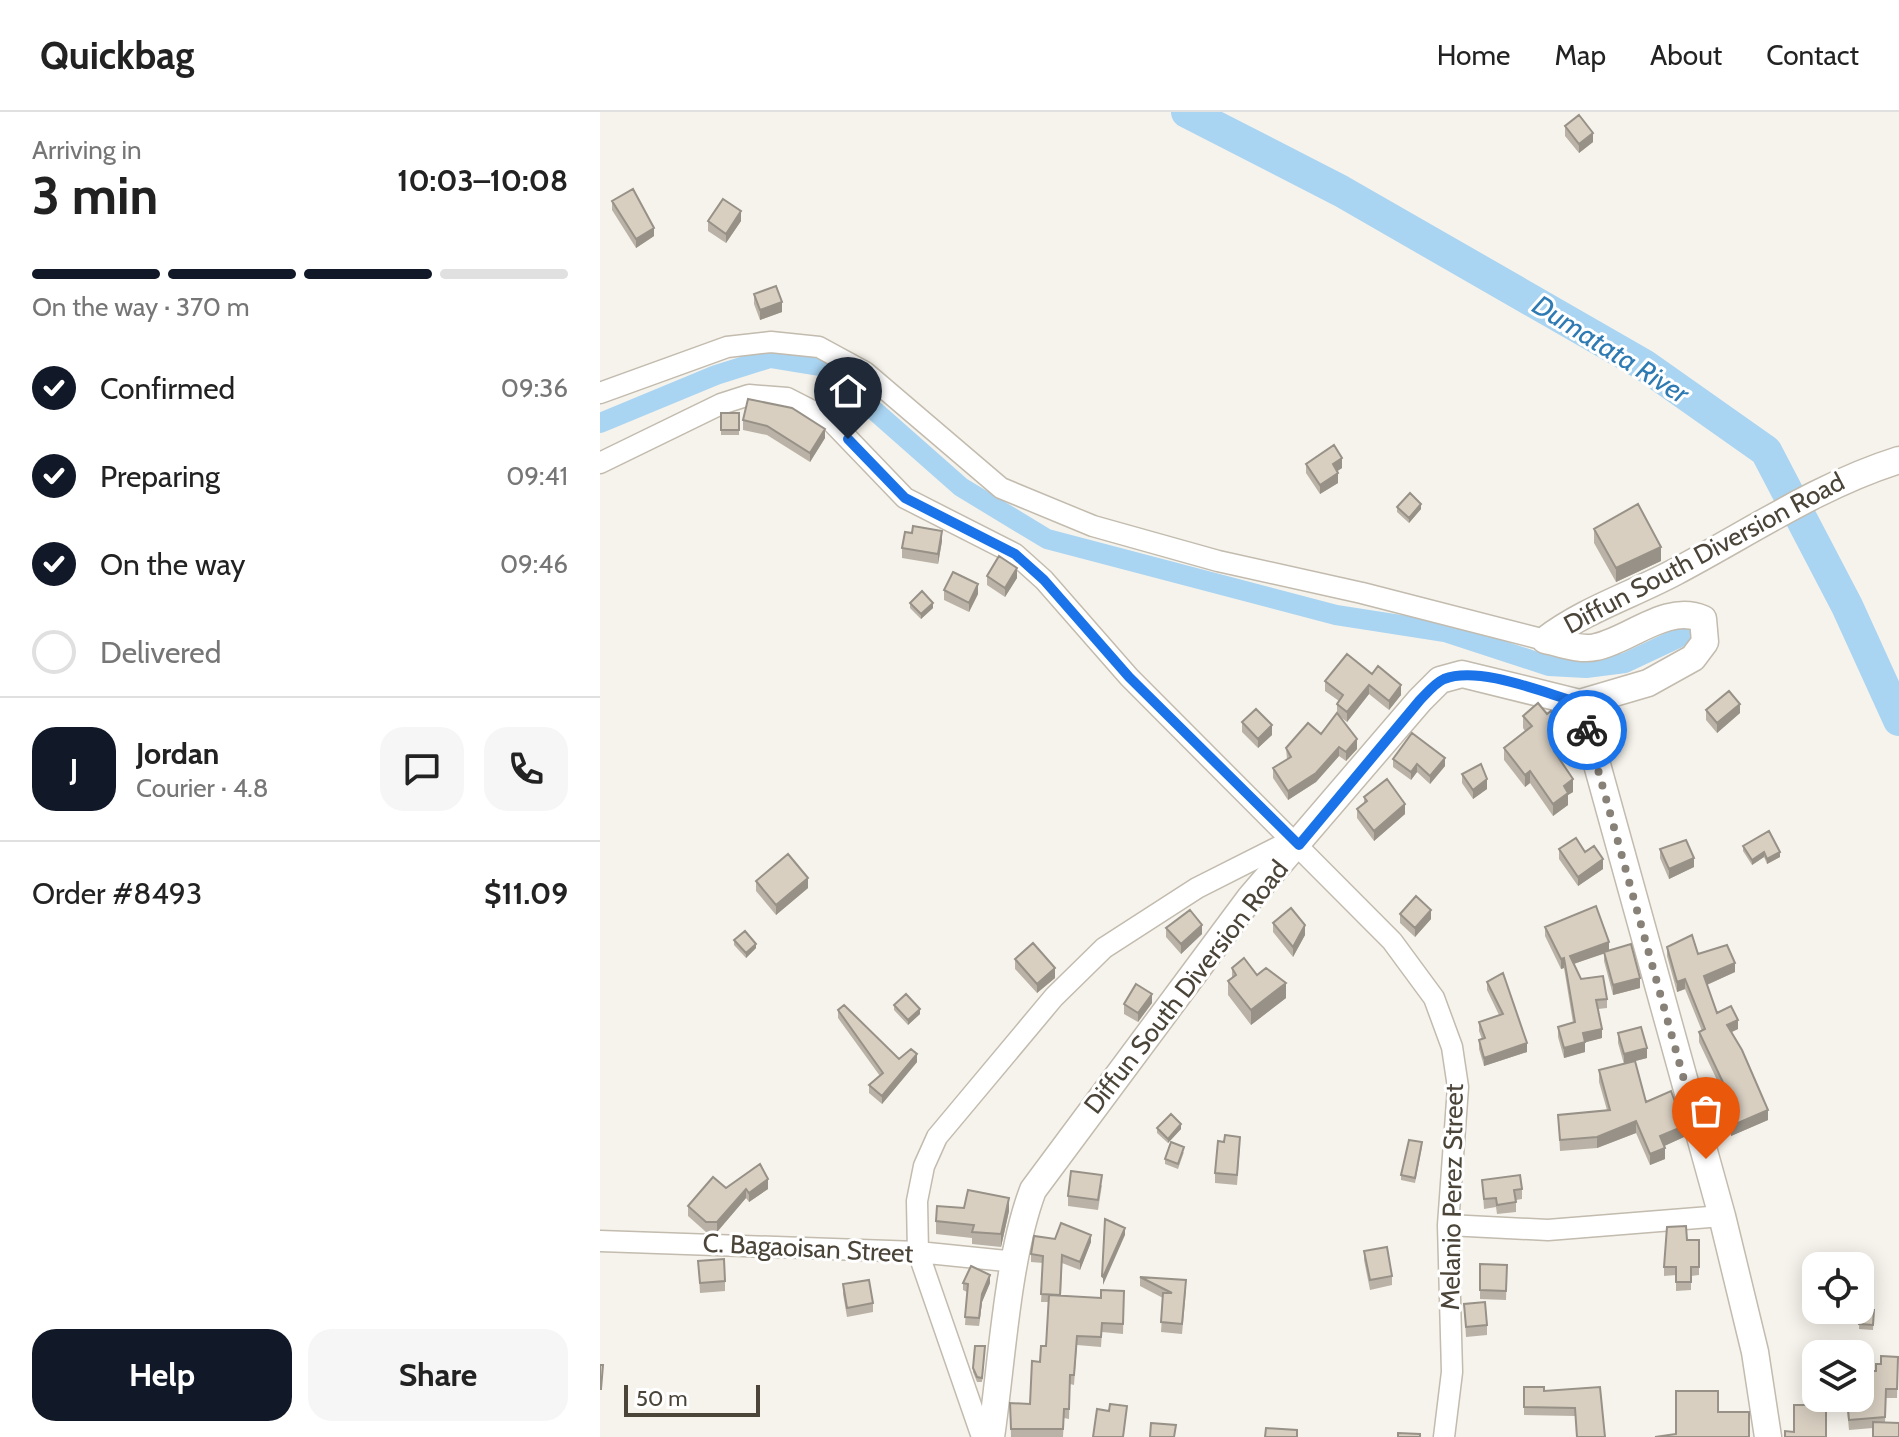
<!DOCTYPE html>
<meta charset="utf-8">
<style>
:root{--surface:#fff;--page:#f6f6f6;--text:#222;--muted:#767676;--line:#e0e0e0;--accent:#111827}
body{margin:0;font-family:Cabin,sans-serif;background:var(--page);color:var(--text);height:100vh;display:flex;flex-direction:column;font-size:30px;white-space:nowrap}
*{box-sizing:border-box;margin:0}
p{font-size:26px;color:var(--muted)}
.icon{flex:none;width:44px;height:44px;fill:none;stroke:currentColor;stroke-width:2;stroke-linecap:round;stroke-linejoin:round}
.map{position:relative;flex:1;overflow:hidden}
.sheet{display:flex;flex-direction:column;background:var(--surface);width:600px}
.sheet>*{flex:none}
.buttons{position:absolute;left:1202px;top:1140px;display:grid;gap:16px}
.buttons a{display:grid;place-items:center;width:72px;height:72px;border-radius:16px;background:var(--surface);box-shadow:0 4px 20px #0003;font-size:40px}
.scale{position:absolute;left:24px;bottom:20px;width:136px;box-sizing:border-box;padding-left:8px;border:4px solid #4b4439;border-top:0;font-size:22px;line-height:28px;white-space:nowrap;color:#4b4439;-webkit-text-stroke:6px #fff;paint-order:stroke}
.pin{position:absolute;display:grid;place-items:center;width:68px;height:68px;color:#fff;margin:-82px -34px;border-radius:50% 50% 50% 0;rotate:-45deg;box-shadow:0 0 8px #0007}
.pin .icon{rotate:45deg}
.courier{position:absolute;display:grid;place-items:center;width:80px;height:80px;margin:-40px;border:6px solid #1a73e8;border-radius:50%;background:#fff;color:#222;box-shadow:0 2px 10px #0007}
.overview em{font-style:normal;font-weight:800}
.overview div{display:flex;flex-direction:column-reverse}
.overview{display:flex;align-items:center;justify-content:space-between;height:136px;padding:0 32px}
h1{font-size:52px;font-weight:800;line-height:60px}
.bar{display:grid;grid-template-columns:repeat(4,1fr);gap:12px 8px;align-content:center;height:96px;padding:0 32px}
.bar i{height:10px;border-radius:6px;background:var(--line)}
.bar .on{background:var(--accent)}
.bar p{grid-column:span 4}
.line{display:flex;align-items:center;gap:20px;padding:0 32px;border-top:2px solid var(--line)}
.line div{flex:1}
.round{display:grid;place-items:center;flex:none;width:84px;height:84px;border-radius:24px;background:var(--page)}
ol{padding:0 32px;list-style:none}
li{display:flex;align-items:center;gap:24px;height:88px}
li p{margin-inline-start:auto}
li .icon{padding:8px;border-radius:50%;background:var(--accent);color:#fff;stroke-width:4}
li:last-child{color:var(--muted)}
li i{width:44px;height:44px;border:4px solid var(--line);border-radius:50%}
.action{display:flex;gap:16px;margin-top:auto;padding:16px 32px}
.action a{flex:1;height:92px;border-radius:24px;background:var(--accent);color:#fff;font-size:32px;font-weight:800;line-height:92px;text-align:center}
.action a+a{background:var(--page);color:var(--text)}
header{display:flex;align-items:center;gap:48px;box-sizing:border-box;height:112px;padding:0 40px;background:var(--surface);border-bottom:2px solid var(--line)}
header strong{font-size:38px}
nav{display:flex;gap:44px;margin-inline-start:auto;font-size:28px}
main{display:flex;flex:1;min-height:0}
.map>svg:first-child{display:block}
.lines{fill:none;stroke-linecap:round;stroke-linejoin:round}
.canal{stroke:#a9d4f2;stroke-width:20}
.river{stroke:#a9d4f2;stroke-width:32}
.minor-casing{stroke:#c2bbae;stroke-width:23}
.tertiary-casing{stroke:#c2bbae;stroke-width:29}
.minor{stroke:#fff;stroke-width:20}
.tertiary{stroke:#fff;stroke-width:26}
.wall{fill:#bab2a6}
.shaded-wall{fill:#979187}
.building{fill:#d8cfc1;stroke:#979187;stroke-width:2}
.done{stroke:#878178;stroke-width:8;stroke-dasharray:0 14.4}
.route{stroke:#1a73e8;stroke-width:10}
.labels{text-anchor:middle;stroke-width:6;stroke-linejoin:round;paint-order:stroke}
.street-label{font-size:26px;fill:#4b4439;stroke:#fff}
.water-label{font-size:28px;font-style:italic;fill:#2e7ab2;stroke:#fff}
</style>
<header>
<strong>Quickbag</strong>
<nav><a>Home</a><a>Map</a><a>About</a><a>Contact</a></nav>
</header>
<main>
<section class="sheet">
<div class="overview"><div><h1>3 min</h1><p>Arriving in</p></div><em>10:03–10:08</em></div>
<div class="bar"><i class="on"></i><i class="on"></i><i class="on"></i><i></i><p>On the way · 370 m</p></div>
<ol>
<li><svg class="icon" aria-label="check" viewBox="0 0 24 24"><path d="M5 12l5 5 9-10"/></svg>Confirmed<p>09:36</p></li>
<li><svg class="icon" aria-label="check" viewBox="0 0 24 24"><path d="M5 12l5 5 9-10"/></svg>Preparing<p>09:41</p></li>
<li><svg class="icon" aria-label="check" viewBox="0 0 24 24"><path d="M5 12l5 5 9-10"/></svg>On the way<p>09:46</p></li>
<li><i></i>Delivered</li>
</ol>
<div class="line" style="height:144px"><b class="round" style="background:var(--accent);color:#fff">J</b><div><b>Jordan</b><p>Courier · 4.8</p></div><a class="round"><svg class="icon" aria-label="chat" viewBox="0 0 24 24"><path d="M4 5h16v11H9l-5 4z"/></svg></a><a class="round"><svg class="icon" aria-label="phone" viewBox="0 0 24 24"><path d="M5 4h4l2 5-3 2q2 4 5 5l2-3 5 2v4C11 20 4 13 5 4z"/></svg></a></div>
<div class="line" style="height:104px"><div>Order #8493</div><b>$11.09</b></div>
<div class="action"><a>Help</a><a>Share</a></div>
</section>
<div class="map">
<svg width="1299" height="1325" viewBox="0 0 1299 1325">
<rect width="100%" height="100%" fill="#f6f3ec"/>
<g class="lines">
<path class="canal" d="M0,311L116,263L170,246L225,255L361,375L447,427L736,503L845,520L949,554L986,556L1025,551L1091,520"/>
<path class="river" d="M587,0L741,79L1044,253L1166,339L1247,494L1299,608"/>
<defs>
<path id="minor" d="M0,281L127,235L171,230L219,235L265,260L401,376L493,414L618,449L762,481L945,528
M0,351L121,292L149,283L187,286L230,308L305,386L415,442L444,468L529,565L792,829L834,886L852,935L858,975L848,1113L852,1260L844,1325
M848,1113L948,1118L1122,1104
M0,1129L318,1140L416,1150
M382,1325L318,1140L317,1089L324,1054L337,1025L454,885L504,836L597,776L694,727"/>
<path id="tertiary" d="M980,591L1122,1104L1155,1240L1168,1325
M391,1325C402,1250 407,1147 433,1078L650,786L820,588L840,568L862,562L980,591L1048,571L1093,546L1105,530L1103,507C1067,491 1030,528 996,535C980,539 960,531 945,528C984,498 1032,483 1075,460C1149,421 1219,373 1299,348"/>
</defs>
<use href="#minor" class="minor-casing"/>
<use href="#tertiary" class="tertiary-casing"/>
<use href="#minor" class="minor"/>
<use href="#tertiary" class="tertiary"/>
</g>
<path class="wall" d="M965,14L993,30L979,41L965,24Z
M12,89L54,124L36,136L12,98Z
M108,109H141L126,131L108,119Z
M154,182L182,200L160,208L154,192Z
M121,301H139V323H121Z
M143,308L225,326L210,350L167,323L143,318Z
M706,352L742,356L737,359L738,371L720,382L706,361Z
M797,395L821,397L809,411L797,400Z
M994,417L1061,449L1016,470L994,431Z
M342,429L338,452L302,446V436Z
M387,464L417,466L405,485L387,473Z
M344,478L378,482L369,500L344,488Z
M310,491L333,496L321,507L310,496Z
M772,562L801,583L789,598L769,582L747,610L738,603L757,637L746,649L739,644L716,670L688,688L673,666V656L687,647L686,636L721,622L737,602V592L739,589L725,579V569Z
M1106,598L1140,601L1117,621L1106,608Z
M923,604L972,638L960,647L973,680L968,683V693L953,704L930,671L925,675L904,648V636L925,619L923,616Z
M642,610L672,623L658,636L642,620Z
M793,647L845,654L830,672L817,660L811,668L793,655Z
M862,662L887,677L873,687L862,671Z
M764,685L805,702L774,729L757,706V697L764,692Z
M1143,734L1180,745L1167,752L1164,745L1152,753L1143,739Z
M959,737L1003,757L978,774L959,747Z
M1060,737L1094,755L1069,767L1060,746Z
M156,769L208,776L176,803L156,779Z
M800,802L831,807L815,825L800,811Z
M673,811L705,823L693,845L673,820Z
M945,815L1009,838L1040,876L1013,883L1004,849V841L974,852L981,867L1007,887V896L998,897L1002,926L985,930V940L964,946L958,925V915L973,911L964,856L961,857L945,824Z
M566,816L602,822L581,842L566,825Z
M134,828L156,836L146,846L134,833Z
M1067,835L1098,842L1135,860L1107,873L1117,901L1138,917L1132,920L1168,1008L1131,1024L1126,1011L1114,1016L1110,1001V991L1125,985L1099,930V920L1102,919L1085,877L1077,880L1067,844Z
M415,847L455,866L437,881L415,857Z
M632,856L657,863L686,886L651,913L628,883V869L632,866Z
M887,870L927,940L884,954L879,937V928L882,927L879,919V910L899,903L887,878Z
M552,891L538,910L524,902V892Z
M294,893L320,902L308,913L294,898Z
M238,898L299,947L317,950L282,992L269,981V973L280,964L238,906Z
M1018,921L1047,946L1035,949L1046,990L1084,1025L1064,1034L1065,1047L1050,1053L1036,1021L997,1036L960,1039L958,1003L1007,998L999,970V958L1024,952L1018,931Z
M557,1016L581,1017L568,1031L557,1021Z
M624,1030L640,1034L637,1073L615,1071V1061Z
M822,1035L815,1071L801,1068V1063Z
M584,1040L578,1057L565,1052V1047Z
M882,1068L922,1077V1087L916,1088V1100L897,1102L896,1095L884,1097Z
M502,1073L498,1098L468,1094V1084Z
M126,1076L168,1077L149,1090L146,1086L117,1120H106L88,1104V1094Z
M409,1099L401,1135L372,1132V1126L336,1122V1109Z
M1087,1128H1099V1163L1091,1164V1178L1076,1179V1163L1064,1164V1155Z
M491,1130L480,1158L462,1151L461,1184L501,1186L524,1179L523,1222L502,1220L501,1235L477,1233L474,1273L470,1272L469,1307L464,1306L463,1325H411L410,1291L430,1292L440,1250L446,1234L449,1190H441L443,1151L431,1150V1142Z
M764,1139L792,1164V1173L770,1178L764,1148Z
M98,1149L125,1169V1179L100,1181Z
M880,1152L907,1153L906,1188L880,1187Z
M540,1165L586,1178L582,1222L561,1220L563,1186L540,1174Z
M363,1171H390L382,1190L379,1214L365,1213L367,1180L363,1178Z
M243,1172L273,1191V1200L247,1205L243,1182Z
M864,1192L887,1213V1223L866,1225Z
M1260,1197L1274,1198L1273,1218L1259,1217Z
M375,1234L385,1239L382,1270H377L373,1260Z
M1298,1245L1297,1286H1286L1285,1310L1273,1316L1249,1318L1246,1286L1268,1278L1276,1259L1281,1252Z
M924,1275L944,1279L1000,1275L975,1304L924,1303Z"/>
<path class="shaded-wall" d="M993,21V30L979,41V32Z
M141,99V109L126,131V122Z
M54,116V124L36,136V127Z
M182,190V200L160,208V198Z
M225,317V326L210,350V341Z
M742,346V356L733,362V352Z
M738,361V371L720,382V373Z
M821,392V397L809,411V406Z
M342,419V429L338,452V442Z
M1061,435V449L1016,470V456Z
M417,456V466L405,485V476Z
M378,472V482L369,500V491Z
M333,491V496L321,507V502Z
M769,573V582L747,610V600Z
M801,573V583L789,598V589Z
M1140,592V601L1117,621V611Z
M672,613V623L658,636V627Z
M972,625V638L954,652V639Z
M757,627V637L746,649V640Z
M739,635V644L716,670L688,688V679Z
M845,646V654L830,672V664Z
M817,652V660L811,668V660Z
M930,659V671L925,675V663Z
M887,667V677L873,687V678Z
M973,667V680L968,683V693L953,704V692L964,674Z
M805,692V702L774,729V719Z
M1164,740V745L1152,753V748Z
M1180,740V745L1167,752V747Z
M1094,746V755L1069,767V757Z
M1003,747V757L978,774V765Z
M208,766V776L176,803V793Z
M831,798V807L815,825V816Z
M602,813V822L581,842V832Z
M705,813V823L693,845V835Z
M1009,830V840L970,853V844Z
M156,832V836L146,846V841Z
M964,846V856L961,857V847Z
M1135,851V860L1104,874V864Z
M455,856V866L437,881V872Z
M1040,866V876L1013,883V873Z
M1085,867V877L1077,880V870Z
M686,871V886L651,913V898Z
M552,882V891L538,910V901Z
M320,897V902L308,913V908Z
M1138,908V917L1127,922V913Z
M1002,917V926L983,931V921Z
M985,930V940L964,946V936Z
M927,931V940L884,954V946Z
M1047,936V946L1024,952V942Z
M317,942V950L282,992V984Z
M1168,998V1008L1131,1024V1014Z
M1126,1001V1011L1114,1016V1006Z
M1036,1009V1021L997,1036V1025Z
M581,1012V1017L568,1031V1027Z
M1084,1014V1025L1060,1036V1024Z
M1065,1036V1047L1050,1053V1042Z
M168,1067V1077L149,1090V1081Z
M146,1077V1086L117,1120V1110Z
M409,1086V1099L401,1135V1122Z
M525,1116V1123L503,1173V1165Z
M491,1123V1130L480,1158V1150Z
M390,1163V1171L382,1190L379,1214L382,1182Z"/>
<path class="building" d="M979,3L993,21L979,32L965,14Z
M33,77L54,116L36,127L12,89Z
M123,87L141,99L126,122L108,109Z
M176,174L182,190L160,198L154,182Z
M148,287L192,296L225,317L210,341L167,314L143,308Z
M121,301H139V318H121Z
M734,333L742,346L733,352L738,361L720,373L706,352Z
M810,381L821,392L809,406L797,395Z
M1038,392L1061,435L1016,456L994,417Z
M313,414L342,419L338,442L302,436L305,420L312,421Z
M399,444L417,456L405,476L387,464Z
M353,460L378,472L369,491L344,478Z
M322,479L333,491L321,502L310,491Z
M747,542L772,562L778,554L801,573L789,589L769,573L747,600L737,592L743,583L725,569Z
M1129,579L1140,592L1117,611L1106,598Z
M938,591L947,602L951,599L972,625L954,639L973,667L964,674L968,681L953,692L930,659L925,663L904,636L932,614L923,604Z
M656,597L672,613L658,627L642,610Z
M737,601L757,627L746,640L739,635L716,661L688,679L673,656L691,645L686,636L708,611L721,622Z
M812,621L845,646L830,664L817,652L811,660L793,647Z
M881,652L887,667L873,678L862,662Z
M787,667L805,692L774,719L757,697L767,689L764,685Z
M1169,719L1180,740L1167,747L1164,740L1152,748L1143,734Z
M976,726L985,740L994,734L1003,747L978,765L959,737Z
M1086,728L1094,746L1069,757L1060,737Z
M188,742L208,766L176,793L156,769Z
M816,784L831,798L815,816L800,802Z
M996,794L1009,830L970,844L981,867L1003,864L1007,887L996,888L1002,917L983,921L985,930L964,936L958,915L975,910L964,846L961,847L945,815Z
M691,796L705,813L693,835L673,811Z
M590,798L602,813L581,832L566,816Z
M145,819L156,832L146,841L134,828Z
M1092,823L1098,842L1127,833L1135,851L1104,864L1117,901L1131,894L1138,908L1127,913L1142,938L1168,998L1131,1014L1126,1001L1114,1006L1110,991L1129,983L1099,920L1105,917L1085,867L1077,870L1067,835Z
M433,831L455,856L437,872L415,847Z
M1031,832L1040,866L1013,873L1004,840Z
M644,846L657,863L666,856L686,871L651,898L628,869L636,863L632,856Z
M903,861L927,931L884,946L879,928L885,926L879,910L903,902L887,870Z
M536,872L552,882L538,901L524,892Z
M306,882L320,897L308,908L294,893Z
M244,893L299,947L311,937L317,942L282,984L269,973L283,961L238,898Z
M1041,915L1047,936L1024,942L1018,921Z
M1035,949L1046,990L1071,979L1084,1014L1060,1024L1065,1036L1050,1042L1036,1009L997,1025L960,1028L958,1003L1010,998L999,958Z
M571,1002L581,1012L568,1027L557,1016Z
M625,1023L640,1025L637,1063L615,1061L618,1029L624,1030Z
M809,1028L822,1030L815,1066L801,1063Z
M571,1030L584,1035L578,1052L565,1047Z
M160,1052L168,1067L149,1081L146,1077L117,1110H106L88,1094L113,1065L126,1076Z
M471,1059L502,1063L498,1088L468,1084Z
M920,1063L922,1077L914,1078L916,1090L897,1093L896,1086L884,1087L882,1068Z
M368,1078L409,1086L401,1122L372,1120L374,1113L336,1109L337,1094L364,1096Z
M505,1107L525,1116L503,1165L502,1164Z
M461,1111L491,1123L480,1150L462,1143L460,1183L441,1182L443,1144L431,1142L434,1124L455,1127Z
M1086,1114L1087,1128H1099V1155H1091V1170H1076V1155H1064L1067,1115Z
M787,1135L792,1164L770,1168L764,1139Z
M124,1147L125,1169L100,1171L98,1149Z
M880,1152L907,1153L906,1179L880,1178Z
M371,1154L390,1163L382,1182L379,1206L365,1205L368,1172L363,1171Z
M540,1165L586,1168L582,1212L561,1210L563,1181H572Z
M269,1168L273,1191L247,1196L243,1172Z
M501,1178L524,1179L523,1212L502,1211L501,1225L477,1224L474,1263H470L469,1297H464L463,1317H411L410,1291L430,1292L432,1249L440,1250L441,1234H446L449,1183L501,1186Z
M885,1190L887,1213L866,1215L864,1192Z
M1260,1197L1274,1198L1273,1213L1259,1212Z
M375,1234H385L382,1266L377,1265L373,1256Z
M1281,1244L1298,1245L1297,1277H1286L1285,1305L1249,1308L1247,1286H1260V1279L1268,1278L1269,1259H1276V1252H1281Z
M0,1253H3L1,1277H0Z
M924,1275H944V1279L1000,1275L1005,1325H977L975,1296L924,1295Z
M1076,1279H1118V1300H1149V1325H1055L1076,1322Z
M510,1292L527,1294L523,1325H493L497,1297L509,1299Z
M1194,1293H1226V1325H1185V1319L1194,1320Z
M1273,1310L1299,1311V1325H1273Z
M551,1311L576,1313L574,1325H550Z
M666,1316L697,1318V1325H665Z
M798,1321L820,1322V1325H798Z"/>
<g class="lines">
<path class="done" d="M987,618L1106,1047"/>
<path class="route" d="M248,327L305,386L415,442L444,468L529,565L699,733L820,588C827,581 835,571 844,567C879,553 944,581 980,591L987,618"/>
</g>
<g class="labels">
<g class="street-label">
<text transform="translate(1104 441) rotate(-28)" y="9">Diffun South Diversion Road</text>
<text transform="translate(586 875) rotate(-52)" y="9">Diffun South Diversion Road</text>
<text transform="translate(852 1085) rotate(-89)" y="9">Melanio Perez Street</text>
<text transform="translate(208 1136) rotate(3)" y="9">C. Bagaoisan Street</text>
</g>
<g class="water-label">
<text transform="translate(1011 237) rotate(32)" y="10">Dumatata River</text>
</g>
</g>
</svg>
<div class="buttons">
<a><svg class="icon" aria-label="locate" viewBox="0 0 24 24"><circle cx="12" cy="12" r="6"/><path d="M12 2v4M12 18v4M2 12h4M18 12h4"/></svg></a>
<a><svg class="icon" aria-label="layers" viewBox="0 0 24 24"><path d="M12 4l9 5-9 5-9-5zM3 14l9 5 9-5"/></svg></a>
</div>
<div class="scale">50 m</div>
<div class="pin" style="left:1106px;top:1047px;background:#ea580c"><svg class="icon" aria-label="bag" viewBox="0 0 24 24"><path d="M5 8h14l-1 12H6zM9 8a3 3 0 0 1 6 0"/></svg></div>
<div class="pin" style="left:248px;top:327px;background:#1f2937"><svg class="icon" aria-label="home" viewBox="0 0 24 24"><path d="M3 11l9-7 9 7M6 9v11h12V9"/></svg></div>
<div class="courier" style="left:987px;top:618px"><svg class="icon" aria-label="bike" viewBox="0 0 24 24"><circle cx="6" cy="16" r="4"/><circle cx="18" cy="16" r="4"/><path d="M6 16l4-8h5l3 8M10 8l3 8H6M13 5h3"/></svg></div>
</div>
</main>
